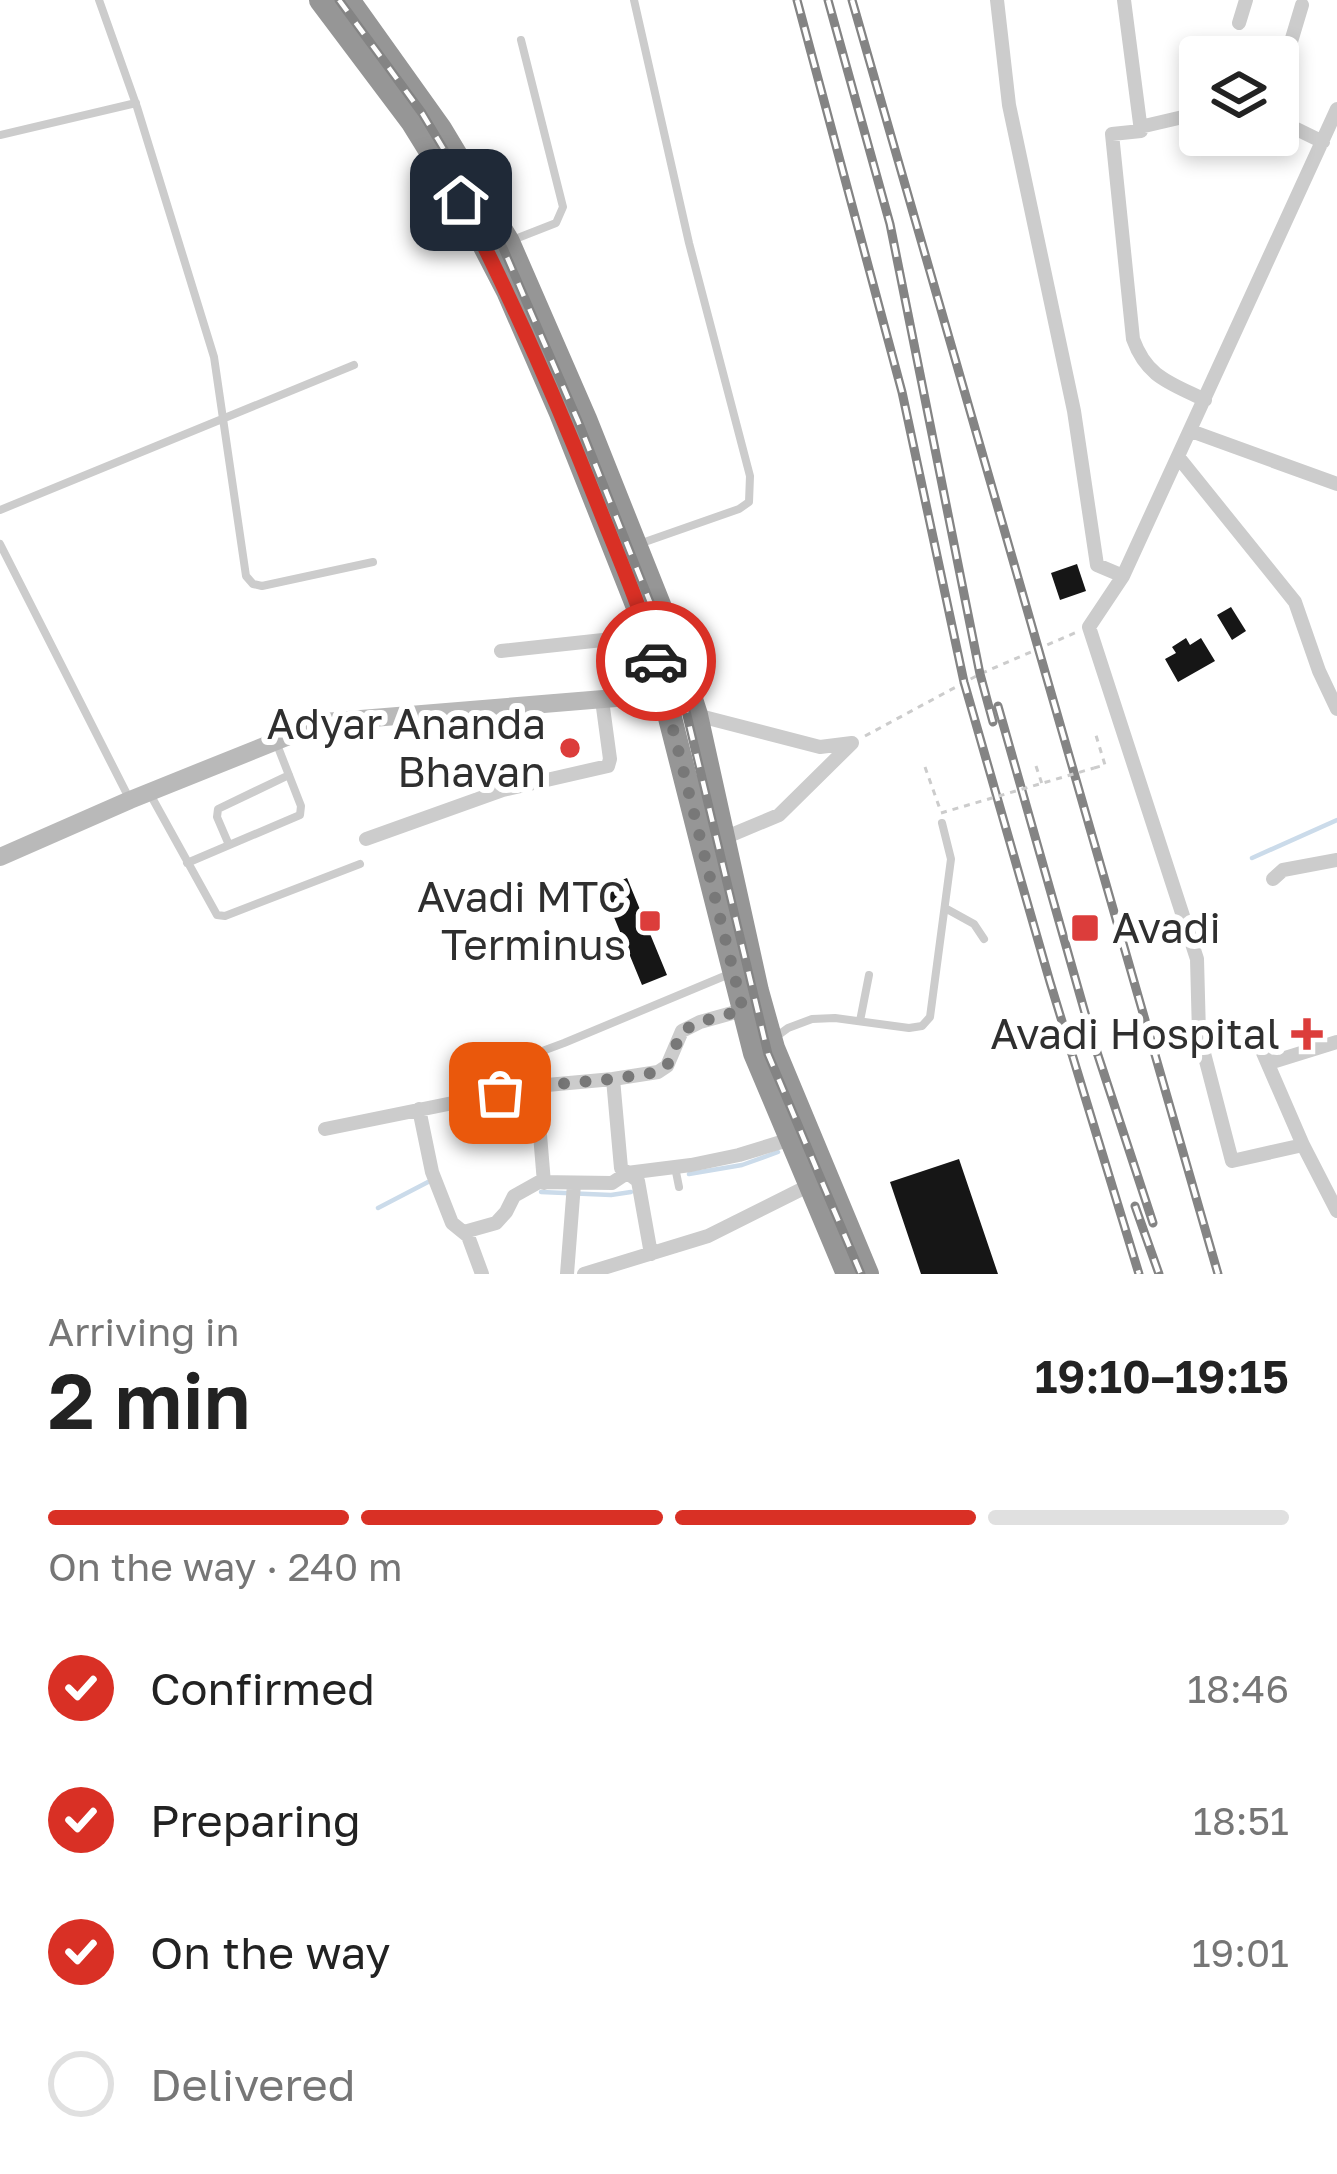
<!DOCTYPE html>
<meta charset="utf-8">
<style>
:root{--surface:#fff;--page:#f6f6f6;--text:#222;--muted:#767676;--line:#e0e0e0;--accent:#d93025}
body{margin:0;font-family:"Golos Text",sans-serif;background:var(--page);color:var(--text);height:100vh;display:flex;flex-direction:column;font-size:45px;white-space:nowrap}
*{box-sizing:border-box;margin:0}
p{font-size:39px;color:var(--muted)}
.icon{flex:none;width:66px;height:66px;fill:none;stroke:currentColor;stroke-width:2;stroke-linecap:round;stroke-linejoin:round}
.map{position:relative;height:1274px;overflow:hidden}
.side{display:flex;flex-direction:column;background:var(--surface);flex:1}
.side>*{flex:none}
.fabs{position:absolute;left:1179px;top:36px;display:grid;gap:24px}
.fabs a{display:grid;place-items:center;width:120px;height:120px;border-radius:12px;background:var(--surface);box-shadow:0 6px 18px #0003;font-size:60px}
.pin{position:absolute;display:grid;place-items:center;width:102px;height:102px;color:#fff;margin:-51px;border-radius:24px;box-shadow:0 6px 18px #0006}
.courier{position:absolute;display:grid;place-items:center;width:120px;height:120px;margin:-60px;border:9px solid #d93025;border-radius:50%;background:#fff;color:#222;box-shadow:0 3px 15px #0007}
.overview em{font-style:normal;font-weight:600}
.overview div{display:flex;flex-direction:column-reverse}
.overview{display:flex;align-items:center;justify-content:space-between;height:204px;padding:0 48px}
h1{font-size:78px;font-weight:600;line-height:90px}
.bar{display:grid;grid-template-columns:repeat(4,1fr);gap:18px 12px;align-content:center;height:144px;padding:0 48px}
.bar i{height:15px;border-radius:9px;background:var(--line)}
.bar .on{background:var(--accent)}
.bar p{grid-column:span 4}
ol{padding:0 48px;list-style:none}
li{display:flex;align-items:center;gap:36px;height:132px}
li p{margin-inline-start:auto}
li .icon{padding:12px;border-radius:50%;background:var(--accent);color:#fff;stroke-width:4}
li:last-child{color:var(--muted)}
li i{width:66px;height:66px;border:6px solid var(--line);border-radius:50%}
.map>svg:first-child{display:block}
.lines{fill:none;stroke-linecap:round;stroke-linejoin:round}
.stream{stroke:#cbdbea;stroke-width:4.5}
.building{fill:#161616}
.path{stroke:#ccc;stroke-width:3;stroke-dasharray:6 6;stroke-linecap:butt}
.lane{stroke:#ccc;stroke-width:8}
.street{stroke:#ccc;stroke-width:14}
.secondary{stroke:#b9b9b9;stroke-width:18}
.highway{stroke:#969696;stroke-width:24}
.rail-casing{stroke:#848484;stroke-width:9}
.rail{stroke:#fff;stroke-width:4.5;stroke-dasharray:14;stroke-linecap:butt}
.path-bridge{stroke:#ccc;stroke-width:3;stroke-dasharray:6 6;stroke-linecap:butt}
.done{stroke:#787878;stroke-width:12;stroke-dasharray:0 21.6}
.route{stroke:#d93025;stroke-width:15}
.poi-dot{fill:#dc3d3b;stroke:#fff;stroke-width:4.5}
.labels{text-anchor:middle;stroke-width:12;stroke-linejoin:round;paint-order:stroke}
.poi-label{font-size:42px;fill:#2f2f2f;stroke:#fff;text-anchor:end}
</style>
<div class="map">
<svg width="1337" height="1274" viewBox="0 0 1337 1274">
<rect width="100%" height="100%" fill="#fff"/>
<g class="lines">
<path class="stream" d="M1252,858L1337,820
M689,1174L742,1165L778,1152
M541,1192L611,1195L631,1192
M378,1208L428,1182"/>
</g>
<path class="building" d="M1077,564L1086,591L1060,600L1051,573Z
M1231,607L1246,631L1232,640L1217,615Z
M1186,638L1190,645L1201,638L1215,661L1178,682L1165,659L1176,653L1172,647Z
M627,878L667,975L642,985L602,888Z
M959,1159L998,1274H921L890,1182Z"/>
<g class="lines">
<path class="path" d="M865,736L980,674L1077,632
M1036,766L1042,784
M925,767L941,812
M1094,768L1105,765L1095,732"/>
<path class="lane" d="M99,0L137,107L214,357L246,576L253,584L262,586L373,562
M634,0L689,243L750,476L749,502L739,509L639,544
M0,135L136,103
M510,241L556,223L563,207L521,40
M0,510L354,365
M0,544L130,800
M150,794L217,915L225,916L360,864
M229,845L217,817L218,809L289,775
M187,863L300,815L301,806L276,742
M945,908L974,924L984,939
M860,1021L869,975
M773,1039L788,1028L812,1019L835,1018L909,1028L922,1026L930,1017L951,859L942,823
M478,1075L564,1043L727,975
M675,1167L679,1187"/>
<path class="street" d="M997,0L1009,105L1074,411L1097,565L1123,576
M1124,0L1141,131L1112,134L1133,339C1147,378 1171,383 1205,400
M1239,23L1246,0
M1278,85L1302,5
M1337,109L1123,576L1089,627L1197,959L1199,1034L1232,1161L1303,1145L1337,1211
M1278,120L1323,142
M1140,127L1200,113
M1191,431L1337,484
M1179,458L1295,602L1319,671L1337,709
M501,651L649,635
M696,715L820,747L852,743
M724,838L779,815L852,743
M366,839L503,790L608,766L610,759L602,700
M1273,879L1283,870L1337,860
M1202,1045L1246,1032L1257,1039L1303,1145
M1269,1063L1337,1042
M613,1079L658,1072L667,1066L682,1031L700,1022L743,1010
M536,1086L544,1183
M419,1109L432,1172L452,1223L468,1236L482,1274
M325,1129L536,1086L613,1079L621,1168L638,1181L651,1254
M464,1232L496,1223L506,1212L514,1196L539,1182L612,1183L627,1173L691,1165L739,1155L791,1139
M567,1274L574,1184
M584,1274L708,1236L810,1185"/>
<path class="secondary" d="M0,857L130,800L324,722L640,696L674,686"/>
<path class="highway" d="M321,0L412,121L461,200L508,291L561,413L649,635L755,1053L848,1274
M348,0L440,129L508,242L585,419L669,630L696,715L757,991L773,1048L867,1274"/>
<defs>
<path id="rail" d="M339,0L422,113L503,248L578,421L675,665L768,1054L861,1274
M797,0L902,392L964,682L1050,982L1139,1274
M828,0L890,224L980,674L993,722
M852,0L1218,1274
M998,706L1091,1034L1153,1223
M1135,1206L1159,1274"/>
</defs>
<use href="#rail" class="rail-casing"/>
<use href="#rail" class="rail"/>
<path class="path-bridge" d="M941,813L1094,768"/>
</g>
<g class="lines">
<path class="done" d="M500,1093L536,1086L613,1079L658,1072L667,1066L682,1031L700,1022L743,1010L656,661"/>
<path class="route" d="M461,200C512,299 557,401 598,505C618,556 641,608 656,661"/>
</g>
<g class="poi-dot">
<circle cx="570" cy="748" r="12"/>
<rect x="638" y="909" width="24" height="24" rx="6"/>
<rect x="1070" y="913" width="30" height="30" rx="6"/>
<path d="M1301 1016h12v12h12v12h-12v12h-12v-12h-12v-12h12z"/>
</g>
<g class="labels">
<g class="poi-label">
<text x="546" y="739">Adyar Ananda<tspan x="546" dy="48">Bhavan</tspan></text>
<text x="626" y="912">Avadi MTC<tspan x="626" dy="48">Terminus</tspan></text>
<text x="1112" y="943" text-anchor="start">Avadi</text>
<text x="1280" y="1049">Avadi Hospital</text>
</g>
</g>
</svg>
<div class="fabs">
<a><svg class="icon" aria-label="layers" viewBox="0 0 24 24"><path d="M12 4l9 5-9 5-9-5zM3 14l9 5 9-5"/></svg></a>
</div>
<div class="pin" style="left:500px;top:1093px;background:#ea580c"><svg class="icon" aria-label="bag" viewBox="0 0 24 24"><path d="M5 8h14l-1 12H6zM9 8a3 3 0 0 1 6 0"/></svg></div>
<div class="pin" style="left:461px;top:200px;background:#1f2937"><svg class="icon" aria-label="home" viewBox="0 0 24 24"><path d="M3 11l9-7 9 7M6 9v11h12V9"/></svg></div>
<div class="courier" style="left:656px;top:661px"><svg class="icon" aria-label="car" viewBox="0 0 24 24"><path d="M5 17H2v-5l4-1 3-4h7l3 4 3 1v5h-3M9 17h6M6 11h13"/><circle cx="7" cy="17" r="2"/><circle cx="17" cy="17" r="2"/></svg></div>
</div>
<section class="side">
<div class="overview"><div><h1>2 min</h1><p>Arriving in</p></div><em>19:10–19:15</em></div>
<div class="bar"><i class="on"></i><i class="on"></i><i class="on"></i><i></i><p>On the way · 240 m</p></div>
<ol>
<li><svg class="icon" aria-label="check" viewBox="0 0 24 24"><path d="M5 12l5 5 9-10"/></svg>Confirmed<p>18:46</p></li>
<li><svg class="icon" aria-label="check" viewBox="0 0 24 24"><path d="M5 12l5 5 9-10"/></svg>Preparing<p>18:51</p></li>
<li><svg class="icon" aria-label="check" viewBox="0 0 24 24"><path d="M5 12l5 5 9-10"/></svg>On the way<p>19:01</p></li>
<li><i></i>Delivered</li>
</ol>
</section>
